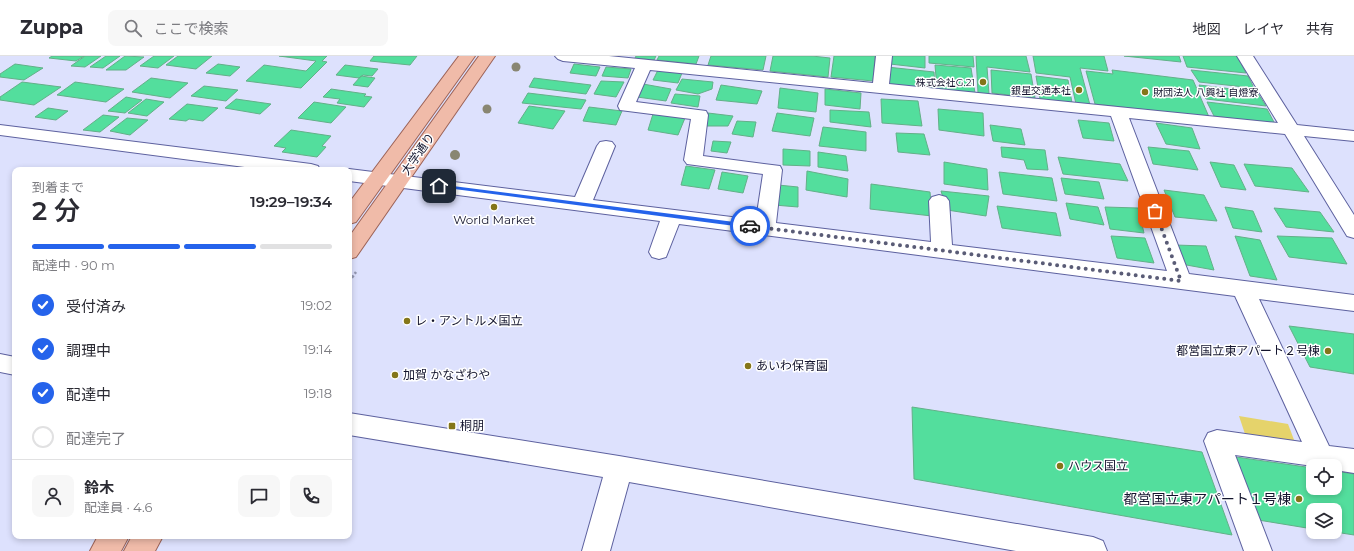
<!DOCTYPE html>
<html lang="ja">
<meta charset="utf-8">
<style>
:root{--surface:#fff;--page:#f7f7f7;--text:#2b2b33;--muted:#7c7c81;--line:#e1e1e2;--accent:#2563eb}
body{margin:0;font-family:Montserrat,"Noto Sans JP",sans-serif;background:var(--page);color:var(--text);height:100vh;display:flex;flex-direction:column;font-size:15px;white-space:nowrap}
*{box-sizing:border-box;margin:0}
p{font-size:13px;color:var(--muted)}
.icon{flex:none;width:22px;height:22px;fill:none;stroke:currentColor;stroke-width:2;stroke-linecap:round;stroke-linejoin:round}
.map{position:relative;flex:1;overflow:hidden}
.sheet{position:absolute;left:12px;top:111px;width:340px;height:372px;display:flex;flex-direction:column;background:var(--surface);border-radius:8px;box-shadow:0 2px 6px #0003}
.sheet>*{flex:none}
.fabs{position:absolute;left:1306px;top:403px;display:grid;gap:8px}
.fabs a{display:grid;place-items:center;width:36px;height:36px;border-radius:8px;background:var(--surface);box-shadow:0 2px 6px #0003;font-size:20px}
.pin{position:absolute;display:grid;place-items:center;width:34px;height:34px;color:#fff;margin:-17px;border-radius:8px;box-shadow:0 2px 6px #0006}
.courier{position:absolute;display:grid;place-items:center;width:40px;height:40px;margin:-20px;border:3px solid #2563eb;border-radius:50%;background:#fff;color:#222;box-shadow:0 1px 5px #0007}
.headline em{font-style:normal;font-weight:600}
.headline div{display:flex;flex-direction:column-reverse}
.headline{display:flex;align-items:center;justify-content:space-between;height:68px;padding:0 20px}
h1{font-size:26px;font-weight:600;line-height:30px}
.bar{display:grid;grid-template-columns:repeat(4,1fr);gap:6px 4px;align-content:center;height:48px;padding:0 20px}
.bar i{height:5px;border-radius:3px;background:var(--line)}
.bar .selected{background:var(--accent)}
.bar p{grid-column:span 4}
.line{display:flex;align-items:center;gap:10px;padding:0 20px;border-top:1px solid var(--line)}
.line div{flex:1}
.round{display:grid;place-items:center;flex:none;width:42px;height:42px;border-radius:8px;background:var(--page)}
ol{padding:0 20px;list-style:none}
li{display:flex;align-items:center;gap:12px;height:44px}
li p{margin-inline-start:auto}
li .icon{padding:4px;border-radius:50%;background:var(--accent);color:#fff;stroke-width:4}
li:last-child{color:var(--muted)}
li i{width:22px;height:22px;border:2px solid var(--line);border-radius:50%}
header{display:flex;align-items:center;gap:24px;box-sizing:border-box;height:56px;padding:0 20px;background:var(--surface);border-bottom:1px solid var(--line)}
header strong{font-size:19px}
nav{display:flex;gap:22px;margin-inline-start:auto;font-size:14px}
.search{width:280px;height:36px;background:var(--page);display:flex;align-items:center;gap:10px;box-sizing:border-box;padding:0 14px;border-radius:8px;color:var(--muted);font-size:15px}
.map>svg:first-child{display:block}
.green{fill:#e5d36b}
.building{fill:#53de9d;stroke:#63b088}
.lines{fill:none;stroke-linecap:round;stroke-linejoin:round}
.minor-casing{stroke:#5d619f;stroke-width:2}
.major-casing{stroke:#9c6358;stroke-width:2}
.path{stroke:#9497b2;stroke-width:2.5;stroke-dasharray:3 2;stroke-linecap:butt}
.minor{fill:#fff;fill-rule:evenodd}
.major{fill:#f0bba9;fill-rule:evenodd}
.tree{fill:#898672}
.route{fill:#2563eb}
.done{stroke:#5a5c76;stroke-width:4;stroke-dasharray:0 7.2}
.poi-dot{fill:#847619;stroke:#fff;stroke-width:1.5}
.labels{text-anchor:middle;stroke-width:3;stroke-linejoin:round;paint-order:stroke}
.far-poi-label{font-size:10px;fill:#13142d;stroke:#fff;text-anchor:end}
.street-label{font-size:12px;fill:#13142d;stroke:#fff}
.poi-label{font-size:12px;fill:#13142d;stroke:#fff;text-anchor:start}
.near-poi-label{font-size:14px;fill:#13142d;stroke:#fff;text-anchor:end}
</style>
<header>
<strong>Zuppa</strong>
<div class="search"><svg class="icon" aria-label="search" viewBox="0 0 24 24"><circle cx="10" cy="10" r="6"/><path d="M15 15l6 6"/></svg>ここで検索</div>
<nav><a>地図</a><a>レイヤ</a><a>共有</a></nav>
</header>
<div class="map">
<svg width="1354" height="495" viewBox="0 0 1354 495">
<rect width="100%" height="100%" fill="#dde1fd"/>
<path class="green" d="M1239,360L1288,368L1296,389L1248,387Z"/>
<path class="building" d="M52,0H84L76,5L49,2Z
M85,0H101L85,11L71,10Z
M106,0H120L103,12L90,11Z
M125,0L144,1L126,14H106Z
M154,0H174L158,12L140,10Z
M178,0H212L196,13L166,9Z
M279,0H327L322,5L327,6L301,32L246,25L264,9L306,15L316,5Z
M374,0H417L410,9L370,5Z
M636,0H656L654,4L635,2Z
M659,0H699L696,8L657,4Z
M711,0H766L763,14L708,9Z
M773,0H812L830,2L828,21L770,15Z
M834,0H875L873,25L831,21Z
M890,0H925V12L890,8Z
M929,0H973L974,11L929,7Z
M976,0H1026L1030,16L987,11L989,38L978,37Z
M1033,0H1104L1108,15L1080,12L1090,49L1076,48L1070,21L1036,17Z
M1124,0H1179L1181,6Z
M1183,0H1237L1246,17L1187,11Z
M15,8L43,12L24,24L0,21V18Z
M218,8L240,11L230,20L206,17Z
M574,8L600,11L596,20L570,17Z
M345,9L378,13L372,20L363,19L359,22L336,19Z
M935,9L971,12L975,37L937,33Z
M606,11L631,13L628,22L602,20Z
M887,11L934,16L935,33L886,28Z
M658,14L682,17L678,27L653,24Z
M991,14L1031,18L1035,42L992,37Z
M1112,14L1193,24L1209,61L1095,48L1086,15L1113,18Z
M1191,14L1248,20L1254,32L1199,26Z
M361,20L375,22L368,31L353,29Z
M1036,20L1068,24L1072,47L1040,43Z
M151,22L188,27L170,42L132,36Z
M534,22L591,29L586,38L529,31Z
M682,23L713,26L712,33L698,38L676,34Z
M601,25L624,26L616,41L594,38Z
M22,26L61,31L34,49L0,44V41Z
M75,26L124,33L106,46L57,39Z
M643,28L671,33L666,45L637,41Z
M721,29L762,35L757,48L716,44Z
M1199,29L1257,36L1266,50L1206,43Z
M204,30L238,34L226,45L191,40Z
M780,32L818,37L816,56L778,52Z
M331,33L366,38L364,40L372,41L364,51L337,47L340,43L323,41Z
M825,33L861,37L860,53L825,49Z
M528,37L586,44L581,53L522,47Z
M675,38L700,40L698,51L671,47Z
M126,41L142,44L125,57L108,55Z
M146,43L164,46L147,60L128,57Z
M236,43L271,48L260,58L225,52Z
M881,43L918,45L922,70L882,67Z
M314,46L346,51L331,67L298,62Z
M1207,46L1267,53L1275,68L1214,60Z
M187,48L218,52L203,65L189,63L186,65L169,63Z
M529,50L565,55L553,73L518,67Z
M589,51L622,55L616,69L583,65Z
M48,52L68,55L56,64L35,61Z
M938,53L983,57L984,80L939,74Z
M830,54L869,56L871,71L830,66Z
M708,57L733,60L728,70H705Z
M777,57L814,62L810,80L772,75Z
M653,58L685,62L678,79L648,74Z
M103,59L119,61L100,76L83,74Z
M127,62L148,64L130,79L110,75Z
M1078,64L1109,67L1114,85L1083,82Z
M737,65L756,66L753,81L732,78Z
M1156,67L1192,72L1200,93L1166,88Z
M990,69L1021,73L1025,89L993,85Z
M823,71L866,76V95L819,90Z
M291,74L331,80L322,90L326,91L317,101L282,96L286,92L274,90Z
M896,77L924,78L930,99L898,96Z
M713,85L731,86L727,97L711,95Z
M1001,91L1045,94L1048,114L1027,113L1024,104L1002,101Z
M1148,91L1189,95L1198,114L1153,108Z
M783,93L810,95V110L783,109Z
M818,96L846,100L848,115L818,111Z
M1058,101L1120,108L1128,125L1063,118Z
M944,106L987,113L988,134L944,128Z
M1210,106L1234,109L1246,134L1221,131Z
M1244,108L1292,112L1309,136L1255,130Z
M686,110L715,114L709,133L681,129Z
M807,115L848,123L847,141L806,134Z
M722,116L748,120L743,137L718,133Z
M999,116L1052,122L1057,145L1003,138Z
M1061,122L1099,126L1104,143L1065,138Z
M871,128L930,136L932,160L870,153Z
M778,129L798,131V151L774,149Z
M1164,134L1204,139L1217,165L1175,161Z
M941,135L989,140L986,160L947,154Z
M1066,147L1098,151L1104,169L1070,163Z
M997,150L1056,157L1061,180L1002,172Z
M1105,151L1138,152L1144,177L1110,173Z
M1225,151L1253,155L1262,176L1233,172Z
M1274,152L1320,156L1334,176L1286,171Z
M1111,180L1145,182L1154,207L1117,202Z
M1235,180L1260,184L1277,224L1250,220Z
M1277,180L1332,182L1347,208L1289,201Z
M1175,189L1206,190L1214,214L1181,208Z
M1289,270L1354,278V318L1310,311Z
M912,351L1202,396L1232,479L914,423Z
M1229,400L1313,412V432H1335V415L1354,418V479L1335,476V454H1313V473L1252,463Z"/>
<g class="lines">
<defs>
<path id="minor" d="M555,0H609L873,27L876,0H892L889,28L1278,67L1237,0H1253L1297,69L1354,75V85L1304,80L1354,159V182L1347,180L1285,78L1129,62L1189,218L1354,239V255L1259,243L1329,390L1354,393V417L1335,414V410H1313L1235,399L1272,495H1244L1204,385L1208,377L1217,374L1302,386L1235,240L679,168L666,201L659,203L652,201L649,196L660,165L349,125V114H346L349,113L575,141L597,90L600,86L606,85L612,86L615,90L593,144L756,164L763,118L687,108L684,104L691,63L620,54L618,50L635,12L563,5L558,3ZM650,14L1111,60L1167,215L952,189L949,145L946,141L939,139L932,141L929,145L931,186L776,167L782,114L780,110L703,100L708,59L706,55L636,46Z
M0,69L311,108L318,110L320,114H267L0,79Z
M0,298L15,301V319L0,316Z
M349,357L619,400L1093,481L1103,485L1107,495H1016L629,426L610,495H582L603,421L349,379Z"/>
<path id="major" d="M459,0H475L356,166L349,168V147Z
M479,0H495L356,201L349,203V181Z
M98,480H129L121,495H90Z
M132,480H163L155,495H124Z"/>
</defs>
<use href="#minor" class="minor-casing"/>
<use href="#major" class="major-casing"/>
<path class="path" d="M349,226L356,216"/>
<use href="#minor" class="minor"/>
<use href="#major" class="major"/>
</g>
<g class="tree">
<circle cx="516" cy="11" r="4.5"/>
<circle cx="487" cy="53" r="4.5"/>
<circle cx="455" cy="99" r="5"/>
</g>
<path class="route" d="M437,128L750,168L753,170L750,172L439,131L436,130Z"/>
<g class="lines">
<path class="done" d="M750,170L1181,225L1155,155"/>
</g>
<g class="poi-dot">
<circle cx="983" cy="26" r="4"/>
<circle cx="1079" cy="34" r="4"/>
<circle cx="1145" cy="36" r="4"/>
<circle cx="494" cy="151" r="4"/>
<circle cx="407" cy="265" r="4"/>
<circle cx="1328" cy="295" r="4"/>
<circle cx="748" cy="310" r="4"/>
<circle cx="395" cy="319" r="4"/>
<rect x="448" y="366" width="8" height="8" rx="2"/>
<circle cx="1060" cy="410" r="4"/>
<circle cx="1299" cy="443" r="4"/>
</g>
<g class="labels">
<g class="far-poi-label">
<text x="975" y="30">株式会社G.21</text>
<text x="1071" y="38">銀星交通本社</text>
<text x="1153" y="40" text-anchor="start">財団法人 八興社 自燈寮</text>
</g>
<g class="street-label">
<text transform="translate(418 98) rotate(-55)" y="4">大学通り</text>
</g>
<g class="poi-label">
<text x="494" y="168" text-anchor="middle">World Market</text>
<text x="415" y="269">レ・アントルメ国立</text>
<text x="1320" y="299" text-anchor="end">都営国立東アパート２号棟</text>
<text x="756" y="314">あいわ保育園</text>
<text x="403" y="323">加賀 かなざわや</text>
<text x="460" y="374">桐朋</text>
<text x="1068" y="414">ハウス国立</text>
</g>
<g class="near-poi-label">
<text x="1291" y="448">都営国立東アパート１号棟</text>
</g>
</g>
</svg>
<div class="fabs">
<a><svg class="icon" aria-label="locate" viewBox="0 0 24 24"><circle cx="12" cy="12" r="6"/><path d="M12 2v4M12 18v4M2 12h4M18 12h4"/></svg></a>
<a><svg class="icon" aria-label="layers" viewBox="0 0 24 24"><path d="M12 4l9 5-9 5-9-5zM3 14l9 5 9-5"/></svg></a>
</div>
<div class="pin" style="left:1155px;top:155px;background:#ea580c"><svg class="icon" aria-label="bag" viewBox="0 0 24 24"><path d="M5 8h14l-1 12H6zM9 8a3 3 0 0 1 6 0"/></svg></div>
<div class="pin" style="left:439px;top:130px;background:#1f2937"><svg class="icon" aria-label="home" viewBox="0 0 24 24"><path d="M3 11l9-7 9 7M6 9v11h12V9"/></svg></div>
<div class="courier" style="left:750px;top:170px"><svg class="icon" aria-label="car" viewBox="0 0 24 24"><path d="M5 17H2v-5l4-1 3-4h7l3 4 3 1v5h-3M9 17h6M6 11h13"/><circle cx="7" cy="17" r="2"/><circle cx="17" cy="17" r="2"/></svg></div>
<section class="sheet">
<div class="headline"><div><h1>2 分</h1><p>到着まで</p></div><em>19:29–19:34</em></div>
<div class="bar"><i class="selected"></i><i class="selected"></i><i class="selected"></i><i></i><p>配達中 · 90 m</p></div>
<ol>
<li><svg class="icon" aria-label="check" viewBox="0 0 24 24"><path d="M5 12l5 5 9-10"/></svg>受付済み<p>19:02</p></li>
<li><svg class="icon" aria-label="check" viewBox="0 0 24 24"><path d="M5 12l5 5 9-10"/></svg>調理中<p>19:14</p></li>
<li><svg class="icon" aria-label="check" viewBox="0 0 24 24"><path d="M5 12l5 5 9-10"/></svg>配達中<p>19:18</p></li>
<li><i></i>配達完了</li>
</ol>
<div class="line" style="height:72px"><a class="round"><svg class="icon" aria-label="person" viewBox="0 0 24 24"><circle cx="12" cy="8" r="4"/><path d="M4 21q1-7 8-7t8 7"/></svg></a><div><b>鈴木</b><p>配達員 · 4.6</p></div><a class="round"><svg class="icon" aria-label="chat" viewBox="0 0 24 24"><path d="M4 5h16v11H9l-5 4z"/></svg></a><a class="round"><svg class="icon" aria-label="phone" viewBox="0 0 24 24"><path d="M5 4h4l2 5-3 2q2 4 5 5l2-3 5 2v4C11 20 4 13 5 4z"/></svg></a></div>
</section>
</div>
